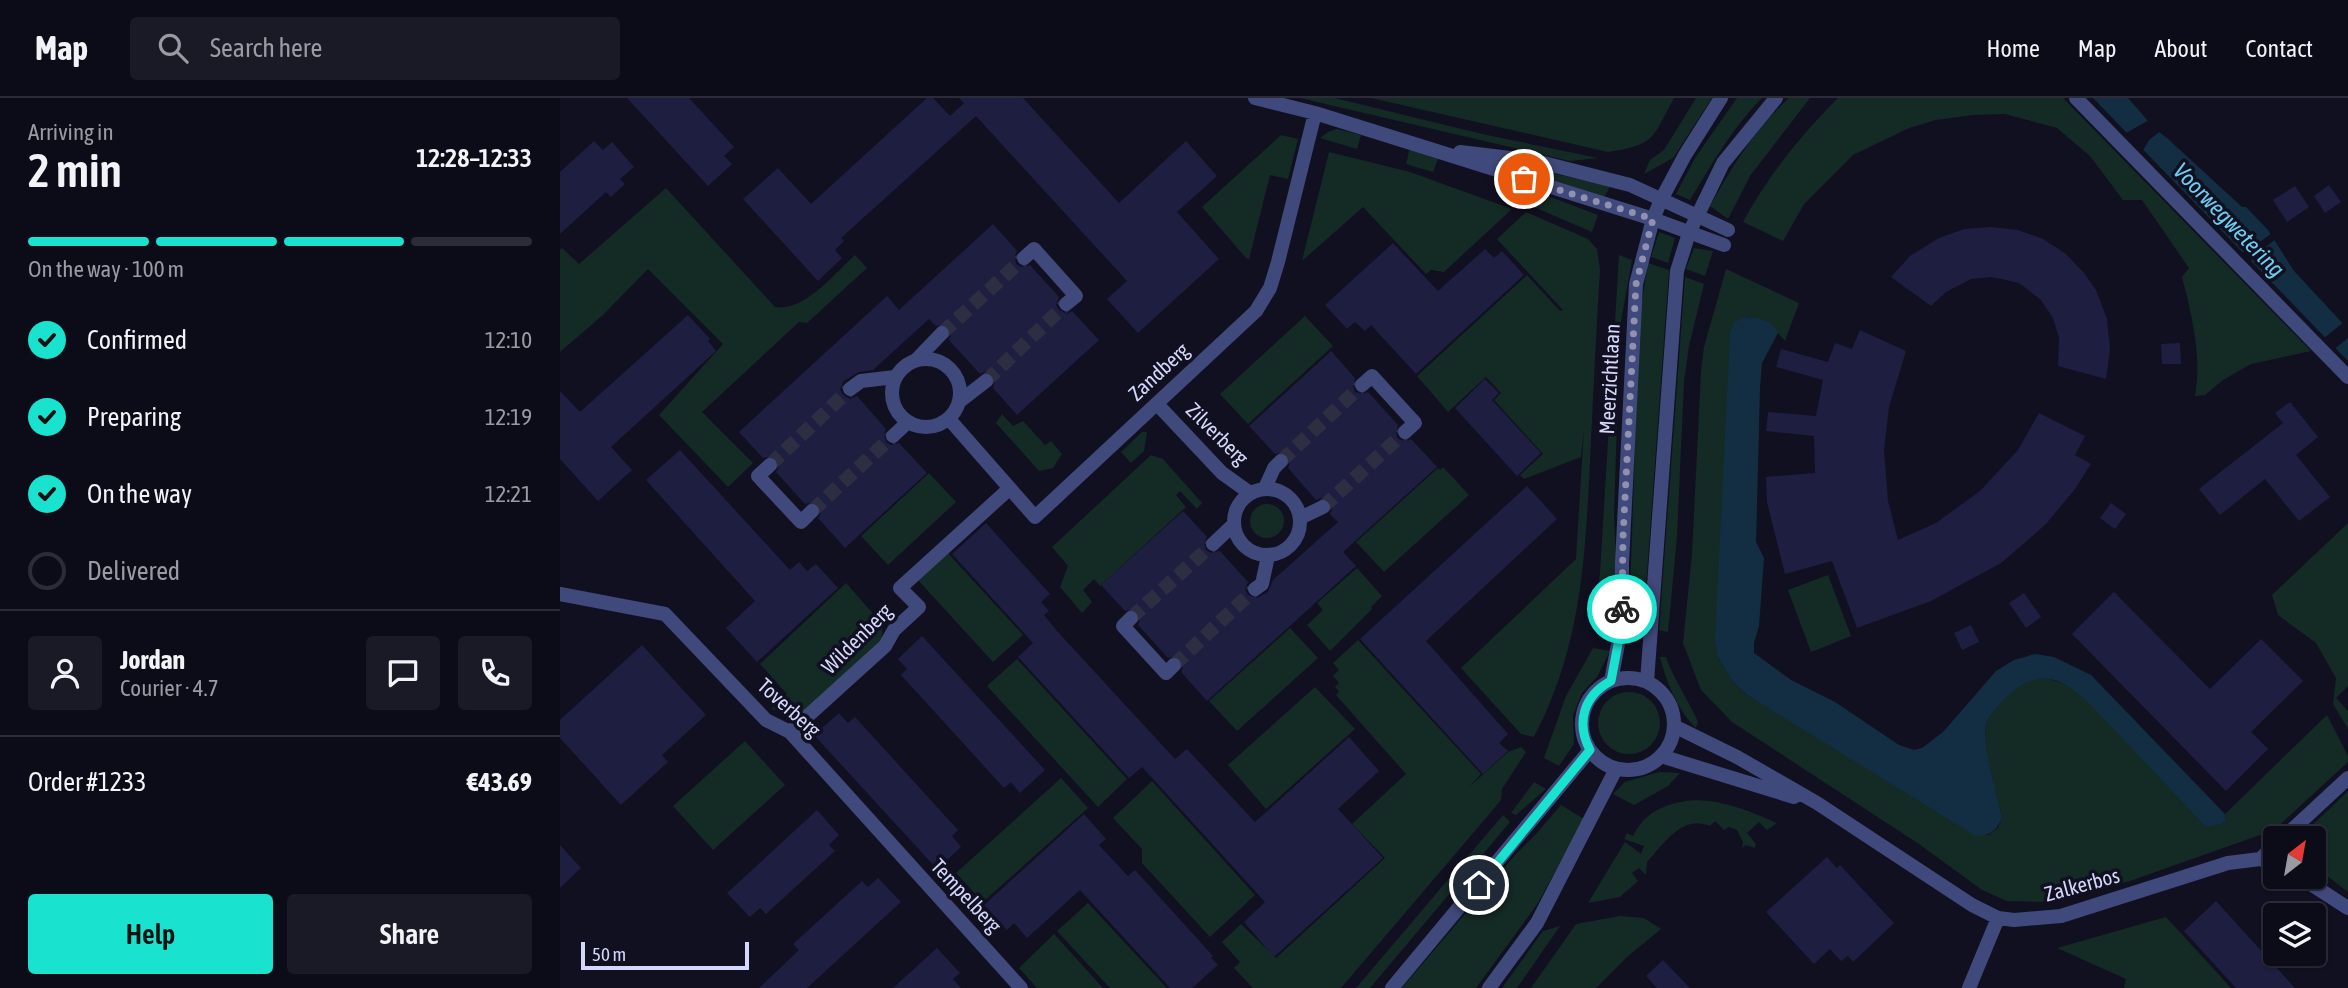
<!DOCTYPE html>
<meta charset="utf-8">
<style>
:root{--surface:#0c0c19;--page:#1a1a26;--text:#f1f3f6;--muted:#9a9ba2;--line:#2c2c38;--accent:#19e2cf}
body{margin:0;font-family:"Asap Condensed",sans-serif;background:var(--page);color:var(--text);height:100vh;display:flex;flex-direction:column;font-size:26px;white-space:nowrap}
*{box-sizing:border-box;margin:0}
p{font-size:23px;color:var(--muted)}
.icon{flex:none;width:38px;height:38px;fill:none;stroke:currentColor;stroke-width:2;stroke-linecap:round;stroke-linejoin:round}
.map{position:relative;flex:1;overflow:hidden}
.panel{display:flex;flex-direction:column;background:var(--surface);width:560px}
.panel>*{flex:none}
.needle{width:46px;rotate:31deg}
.fabs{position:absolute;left:1703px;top:728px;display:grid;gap:14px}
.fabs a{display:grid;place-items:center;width:63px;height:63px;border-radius:7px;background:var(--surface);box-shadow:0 2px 5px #0004,0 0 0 2px var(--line);font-size:35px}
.scale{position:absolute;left:21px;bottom:18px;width:168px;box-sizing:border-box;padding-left:7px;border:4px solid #d4d7fa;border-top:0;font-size:19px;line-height:24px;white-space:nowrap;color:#d4d7fa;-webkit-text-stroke:5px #101021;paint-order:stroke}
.pin{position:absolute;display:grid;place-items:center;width:60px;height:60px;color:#fff;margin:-30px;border:4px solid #fff;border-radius:50%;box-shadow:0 2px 7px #0007}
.courier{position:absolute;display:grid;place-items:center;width:70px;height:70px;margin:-35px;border:5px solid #19e2cf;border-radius:50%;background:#fff;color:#222;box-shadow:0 2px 9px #0007}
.summary em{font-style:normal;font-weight:600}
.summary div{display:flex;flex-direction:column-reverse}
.summary{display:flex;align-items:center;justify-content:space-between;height:119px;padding:0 28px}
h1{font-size:46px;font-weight:600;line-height:52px}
.bar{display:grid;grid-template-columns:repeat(4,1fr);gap:10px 7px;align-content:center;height:84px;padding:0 28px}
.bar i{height:9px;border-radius:5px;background:var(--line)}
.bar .on{background:var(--accent)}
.bar p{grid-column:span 4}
.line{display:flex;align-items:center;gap:18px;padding:0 28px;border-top:2px solid var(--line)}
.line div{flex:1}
.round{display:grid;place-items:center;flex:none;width:74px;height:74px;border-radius:7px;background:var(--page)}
ol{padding:0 28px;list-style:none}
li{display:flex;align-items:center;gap:21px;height:77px}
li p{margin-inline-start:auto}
li .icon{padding:7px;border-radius:50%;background:var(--accent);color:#111;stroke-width:4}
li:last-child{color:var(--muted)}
li i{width:38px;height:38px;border:4px solid var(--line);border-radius:50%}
.cta{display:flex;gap:14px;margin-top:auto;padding:14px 28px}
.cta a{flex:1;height:80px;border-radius:7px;background:var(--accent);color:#111;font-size:28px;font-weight:600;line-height:80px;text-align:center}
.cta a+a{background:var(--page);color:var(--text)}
header{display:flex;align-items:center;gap:42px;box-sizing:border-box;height:98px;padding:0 35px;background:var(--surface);border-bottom:2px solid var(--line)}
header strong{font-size:33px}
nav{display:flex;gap:38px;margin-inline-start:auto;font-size:24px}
.search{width:490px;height:63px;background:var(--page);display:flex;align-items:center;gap:18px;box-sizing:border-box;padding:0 24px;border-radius:7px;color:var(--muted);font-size:26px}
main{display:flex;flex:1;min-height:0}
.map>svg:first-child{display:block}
.green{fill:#142a25}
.water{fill:#132e42}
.pier{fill:#101021}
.building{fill:#1e1e40}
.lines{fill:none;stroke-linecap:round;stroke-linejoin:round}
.minor-tunnel{stroke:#2d2e42;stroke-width:14;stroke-dasharray:14 7;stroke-linecap:butt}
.pedestrian{stroke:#40497b;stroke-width:14}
.minor{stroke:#40497b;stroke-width:14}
.tertiary{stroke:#40497b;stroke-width:14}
.done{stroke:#8f91ae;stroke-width:7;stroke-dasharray:0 12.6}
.route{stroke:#19e2cf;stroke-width:9}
.labels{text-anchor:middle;stroke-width:7;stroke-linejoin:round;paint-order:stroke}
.street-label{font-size:21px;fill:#d4d7fa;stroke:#101021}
.water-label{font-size:23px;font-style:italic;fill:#6eccef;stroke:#101021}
</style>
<header>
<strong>Map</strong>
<div class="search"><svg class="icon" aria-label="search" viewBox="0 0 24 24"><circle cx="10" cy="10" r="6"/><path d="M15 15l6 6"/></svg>Search here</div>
<nav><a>Home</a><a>Map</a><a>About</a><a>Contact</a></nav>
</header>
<main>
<section class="panel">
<div class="summary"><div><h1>2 min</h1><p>Arriving in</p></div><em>12:28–12:33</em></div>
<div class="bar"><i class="on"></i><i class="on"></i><i class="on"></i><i></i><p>On the way · 100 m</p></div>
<ol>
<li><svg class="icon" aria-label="check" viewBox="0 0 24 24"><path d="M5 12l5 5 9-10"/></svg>Confirmed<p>12:10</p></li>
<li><svg class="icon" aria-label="check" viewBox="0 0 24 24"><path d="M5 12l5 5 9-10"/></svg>Preparing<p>12:19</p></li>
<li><svg class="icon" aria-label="check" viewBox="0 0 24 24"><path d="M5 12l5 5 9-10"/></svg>On the way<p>12:21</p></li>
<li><i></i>Delivered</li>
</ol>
<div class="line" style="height:126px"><a class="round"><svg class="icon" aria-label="person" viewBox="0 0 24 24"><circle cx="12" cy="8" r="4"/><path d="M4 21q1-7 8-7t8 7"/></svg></a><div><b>Jordan</b><p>Courier · 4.7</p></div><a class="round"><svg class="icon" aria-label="chat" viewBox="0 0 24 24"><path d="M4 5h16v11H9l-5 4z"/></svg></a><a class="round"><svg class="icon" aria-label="phone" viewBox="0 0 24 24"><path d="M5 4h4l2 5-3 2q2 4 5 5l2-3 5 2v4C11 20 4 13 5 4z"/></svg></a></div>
<div class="line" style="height:91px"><div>Order #1233</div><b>€43.69</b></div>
<div class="cta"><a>Help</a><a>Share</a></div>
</section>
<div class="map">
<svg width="1788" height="890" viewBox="0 0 1788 890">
<rect width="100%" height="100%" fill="#101021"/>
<path class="green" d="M740,0H775L922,36L1038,60L1010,63Z
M811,0H1114C1092,40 1096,47 1048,54Z
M1136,0H1152L1113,60L1084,76L1090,62L1104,52Z
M1177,0H1202C1172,30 1152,66 1130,102L1116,96L1135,60Z
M1229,0H1250L1190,78L1168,121L1150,108C1172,69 1195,31 1229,0Z
M1278,0H1503L1751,253L1691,266L1663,282L1645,297L1635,298C1642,258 1632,218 1622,179L1629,170L1582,102H1563L1530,58L1497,30L1445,16L1413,17L1376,22L1349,30L1293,57L1244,106L1223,143L1183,124C1208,78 1241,37 1278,0Z
M777,31L801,37L797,51L760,40L768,34Z
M721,37L738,41L728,81L710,77L689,161L686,160L642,109Z
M850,49L879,58L873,74L846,66Z
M769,54L850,74L952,111L884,174L871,172L866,176L803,109L742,163Z
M982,73L1050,88L1043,102L980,79L979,75Z
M106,90L215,209C244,214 274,176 295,157L307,170L247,225L239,224L142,314L193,365L168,389L99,317L163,246L88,171L43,217L0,254V152L2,150L19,166Z
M972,92L1038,117L1032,134L967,106Z
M966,114L1028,141L1037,151L1040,172C1036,236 1033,300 1030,364C1025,463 1021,549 974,639L961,636L901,570L1016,461L1024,332L1021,359L964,381L960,377L983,356L934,302L941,295L926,279L888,314L857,278L967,177L1000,213L1003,212L937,141Z
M1099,134L1115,140L1108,165L1091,159Z
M1134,150L1153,153L1145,178L1126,171Z
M1059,157L1072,162L1060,229L1054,418L1057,480L1054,527L1031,525L1040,476Z
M1088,165L1109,172L1083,530L1069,529L1079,222Z
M1166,171L1239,205L1225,243C1210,226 1209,221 1184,219L1158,559L1172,583L1187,597L1428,737L1438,730L1442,719C1436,692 1422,655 1426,628C1427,620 1435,612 1440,606C1465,577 1482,573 1515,592L1666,722L1665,716L1767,617L1788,658V664L1714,732L1570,783L1484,804L1447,803L1422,792L1359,746L1172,624L1141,592L1123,545L1132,456L1141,274L1144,249Z
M1125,179L1144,186L1129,248L1124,284L1117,438L1108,534L1099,532Z
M745,218L773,248L688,326L660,296Z
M442,316L453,328L463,323L485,347L491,343L502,356L493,370L479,373L436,325Z
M582,334H587L584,353L571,365L561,354Z
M591,357L603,361L642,405L637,411L620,393L616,397L626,409L540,488L534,481L523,492L532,504L522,515L500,489L508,468L492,449Z
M883,369L909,397L824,474L796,444L878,370L880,372Z
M369,375L396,404L328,467L301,438Z
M690 423a17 17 0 1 1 34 0a17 17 0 1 1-34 0Z
M1788,425V588L1776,600L1788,613V631L1773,606L1776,580L1756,545L1718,517L1712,497Z
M387,454L463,537L433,564L357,481Z
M797,470L822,498L811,509L812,511L770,553L747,527L763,512L757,505Z
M1268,477L1291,538L1251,554L1228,492Z
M286,485L323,527L321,545L239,619L211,611L227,596L200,566Z
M730,530L758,560L677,633L649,603Z
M798,542L921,676L909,689L948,654L961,649L966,654L942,691L941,702L926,720L781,890H693L674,870L680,864L662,844L681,826L716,860L825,760L792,726L846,676L776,597L779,593L775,589L779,585L773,578L779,572L773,565Z
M1033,550L1050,553L1037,579L1022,595L1013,617L1014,646L999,668L984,660L1006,598Z
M1100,559H1106C1114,582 1128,601 1138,624L1136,630C1118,613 1106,583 1100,559Z
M457,561L567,681L538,709L427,588Z
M755,589L795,631L706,711L668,667Z
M1038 625a31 31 0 1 1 62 0a31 31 0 1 1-62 0Z
M185,643L225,687L153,752L113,708Z
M1099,674L1120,675L1108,688L1074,707L1053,696L1065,684Z
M501,680L528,710L423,804L396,775Z
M592,683L695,797L650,839L582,765V751L553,720Z
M974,684L986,691L956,717L951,715Z
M1788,693V794L1754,768V740H1739Z
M1125,703C1156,699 1190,713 1217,725L1207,732L1199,724L1187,735L1196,746L1195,750L1186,747L1182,750L1183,744L1177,732L1169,729L1164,732L1155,723L1150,728C1122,716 1103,747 1087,764L1086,777L1079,770L1072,775L1078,783L1060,799L1028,805L1065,744L1081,756L1084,748L1064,741L1067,735L1073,738C1085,715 1100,708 1125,703Z
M1001,707L1024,721L978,805L916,890H842L955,757L977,735Z
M943,717L950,724L810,890H796Z
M528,805L607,890H550L497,833Z
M1060,818L1084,820L1101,831L1066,860L1036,890H971L1016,826Z
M1606,819L1671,890H1564L1566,881L1497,850Z
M1000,828L957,890H942L983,833Z
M494,836L543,890H477L459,870Z"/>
<path class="water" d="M1533,0H1568L1595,31L1607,40L1682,109H1686L1708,132L1734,173L1788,231V263Z
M1184,219C1198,220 1212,221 1218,235L1202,265L1200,290L1196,444L1204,460L1199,528L1194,545V555L1231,582L1275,604L1339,647L1354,652L1362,650L1383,634L1436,573L1454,562L1475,556L1494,559L1531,577L1665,716L1666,722L1661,726L1646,729L1529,605C1497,575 1472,570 1441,605C1436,611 1428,619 1426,627C1422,650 1437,695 1442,719C1437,733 1431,737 1416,738L1187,597L1172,583L1158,559L1155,542L1170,236L1173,225Z"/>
<path class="pier" d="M1591,21L1602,32L1589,42L1583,53L1566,35Z
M1713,134L1717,140L1692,160L1690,166L1680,154H1687Z
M1785,223L1788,226V240L1773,252L1763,241Z"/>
<path class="building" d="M67,0H129L174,49L164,58L172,66L148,88Z
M367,0H373L390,18L404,5L399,0H463L559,105L626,43L657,78L617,114L659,161L578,235L547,201L567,183L416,18L281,140L284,143L275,152L282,160L258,183L183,101L218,70L251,106Z
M34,43L43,52L52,44L74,69L60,81L65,86L51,99L46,94L0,136V74Z
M1769,87L1781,104L1765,115L1754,98Z
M1735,88L1749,109L1727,124L1713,102Z
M433,126L457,153L455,158L456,166L462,169L470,167L499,199L496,207L499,212L507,216L512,213L539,242L457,317L433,290L436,282L433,277L425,273L420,276L389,242L391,237L389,229L384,226L376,228L369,221L313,272L299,274L284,283L280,291L283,297L290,301L297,298L326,331L324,336L326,344L331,347L339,345L367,375L285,450L258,420L261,415L259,407L254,404L245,406L216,374L219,369L217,361L212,358L203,360L179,334L327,198L339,212Z
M1431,129L1458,132L1483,141L1506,156L1524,175L1536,192L1547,221L1550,251L1546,281L1498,268L1499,240L1493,220L1481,202L1459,185L1432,179L1411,181L1386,194L1371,208L1331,179L1350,158L1379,140L1404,131Z
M833,145L878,193L925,151L934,160L942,153L964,177L856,276L811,227L805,233L795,224L787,231L765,207Z
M128,217L150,241L148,243L156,253L51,349L72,372L38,403L0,361V293L20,314Z
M1300,232L1346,253L1329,309L1324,352L1328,403L1338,442L1376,425L1420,393L1458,352L1479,315L1525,338L1515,357L1531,366L1515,391L1486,426L1441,465L1371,503L1297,530L1272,463L1225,476L1207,404L1206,379L1255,375L1254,338L1206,333L1208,314L1256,318L1263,282L1216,269L1221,251L1268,264L1275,245L1292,251Z
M1620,245L1621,266H1602L1601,246Z
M771,253L795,280L793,288L795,294L803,296L808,294L838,327L836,335L838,341L846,343L851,341L877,369L783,454L796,468L647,603L621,574L623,569L621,561L616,558L608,560L578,527L580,522L578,514L573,511L565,513L541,487L623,413L647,439L644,444L646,452L651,455L660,453L688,484L685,491L688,497L697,500L708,494L713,482L778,424L770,416L773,409L769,402L763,399L756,402L728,370L730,365L728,357L723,354L715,356L689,328Z
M925,281L939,295L932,302L981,355L957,378L895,310Z
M1730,304L1758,339L1736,357L1770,399L1739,423L1705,381L1660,417L1639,391L1723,325L1715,315Z
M120,352L230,472L239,464L247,473L256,466L278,490L197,564L166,530L195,503L86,382Z
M967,388L997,421L866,543L948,636L939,645L948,653L923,676L800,541Z
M1551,405L1566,416L1555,431L1540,420Z
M426,425L490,496L481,504L489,513L484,517L497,533L615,661L627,651L695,724L789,639L819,673L778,711L823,760L714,859L684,824L705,804L582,669L569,680L458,559L473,545L392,456Z
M1554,494L1650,591L1701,541L1743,583L1691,634L1708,651L1666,693L1512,536Z
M1464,495L1481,519L1466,530L1449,505Z
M1411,527L1419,544L1402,552L1394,535Z
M362,538L485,672L460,695L451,684L444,690L341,577L347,571L338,561Z
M82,547L146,617L102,657L108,664L61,707L0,640V622Z
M279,615L288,625L295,619L398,732L392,738L401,749L377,771L254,637Z
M257,712L279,737L269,747L275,753L206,816L200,810L190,819L167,795Z
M524,716L546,741L539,747L568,778L575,772L653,858L651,860L658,867L632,890H610L520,792L467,840L454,825L447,832L424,807Z
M0,747L21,770L0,790Z
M1267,759L1277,770L1280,767L1334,825L1293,864L1288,858L1281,863L1270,851L1254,866L1206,814Z
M318,780L341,804L247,890H199L239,852L233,846L302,783L308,789Z
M1656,803L1735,890H1676L1624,833Z
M377,850L400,875L393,881L401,890H333Z
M1103,862L1130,890H1097L1086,878Z"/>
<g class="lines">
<path class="minor-tunnel" d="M382,235L464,160
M426,283L506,206
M721,363L802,287
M210,367L290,291
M763,409L845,334
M252,413L333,338
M571,520L653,446
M614,567L695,491"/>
<path class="pedestrian" d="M0,496L105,516L206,622L230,634L461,890
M230,634L325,548L334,532L359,509L340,490L449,391"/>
<path class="minor" d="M695,0L755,15L867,50L1093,121L1164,147
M1516,0L1788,279
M900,54L976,63L1070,87L1168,132
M464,160L474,151L516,198L506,206
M332 295a34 34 0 1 1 68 0a34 34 0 1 1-68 0Z
M357,261L382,235
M802,287L812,278L855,325L845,334
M290,291L301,283L335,279
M400,303L426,283
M597,306L662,375L690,395
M389,321L475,419L696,213L710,190L718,164L755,15
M333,338L348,324
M210,367L198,378L241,424L252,413
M705,390L714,370L721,363
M674 424a33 33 0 1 1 66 0a33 33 0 1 1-66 0Z
M740,420L763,409
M653,446L673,427
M695,491L702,486L708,458
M571,520L563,528L606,575L614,567
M1114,628L1177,659L1257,705L1412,807L1438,820L1454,822L1501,818L1668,765L1700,761L1715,766
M1101,658L1234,699
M1723,740L1788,680
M1700,761L1715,747
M1740,779L1788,810
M1409,890L1438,820"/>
<path class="tertiary" d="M1022 626a46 46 0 1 1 92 0a46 46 0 1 1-92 0Z
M1051,583L1062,525V465L1076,186L1093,121L1101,102L1125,57L1161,0
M1087,584L1117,173L1129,135L1163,65L1216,0
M832,890L1030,652
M929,890L977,825L1056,671"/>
</g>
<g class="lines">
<path class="done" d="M964,81L1093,121L1076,186L1063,439L1062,511"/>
<path class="route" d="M919,787L1030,652C1016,625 1023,598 1051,583L1062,525V511"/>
</g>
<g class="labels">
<g class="street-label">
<text transform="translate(599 274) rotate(-43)" y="7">Zandberg</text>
<text transform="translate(1050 281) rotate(-87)" y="7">Meerzichtlaan</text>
<text transform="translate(657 336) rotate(45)" y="7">Zilverberg</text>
<text transform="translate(297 541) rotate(-45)" y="7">Wildenberg</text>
<text transform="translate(229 610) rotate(42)" y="7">Toverberg</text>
<text transform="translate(1522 787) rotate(-15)" y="7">Zalkerbos</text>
<text transform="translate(406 798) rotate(47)" y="7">Tempelberg</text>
</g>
<g class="water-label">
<text transform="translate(1669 122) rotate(46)" y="8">Voorwegwetering</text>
</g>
</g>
</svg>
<div class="fabs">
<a><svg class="needle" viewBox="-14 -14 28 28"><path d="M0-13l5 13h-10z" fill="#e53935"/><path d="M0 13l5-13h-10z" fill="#9a9ba2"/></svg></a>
<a><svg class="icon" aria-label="layers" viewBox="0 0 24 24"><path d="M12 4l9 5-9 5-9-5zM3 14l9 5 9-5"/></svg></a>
</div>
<div class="scale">50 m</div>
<div class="pin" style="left:964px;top:81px;background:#ea580c"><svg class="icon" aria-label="bag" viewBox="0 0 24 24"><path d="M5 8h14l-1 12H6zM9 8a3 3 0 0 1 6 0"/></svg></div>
<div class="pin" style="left:919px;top:787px;background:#1f2937"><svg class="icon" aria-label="home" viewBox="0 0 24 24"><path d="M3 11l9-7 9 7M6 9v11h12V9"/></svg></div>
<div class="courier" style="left:1062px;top:511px"><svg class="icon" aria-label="bike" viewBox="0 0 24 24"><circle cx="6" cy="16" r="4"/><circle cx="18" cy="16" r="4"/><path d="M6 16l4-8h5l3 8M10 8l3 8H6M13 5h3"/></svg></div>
</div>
</main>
